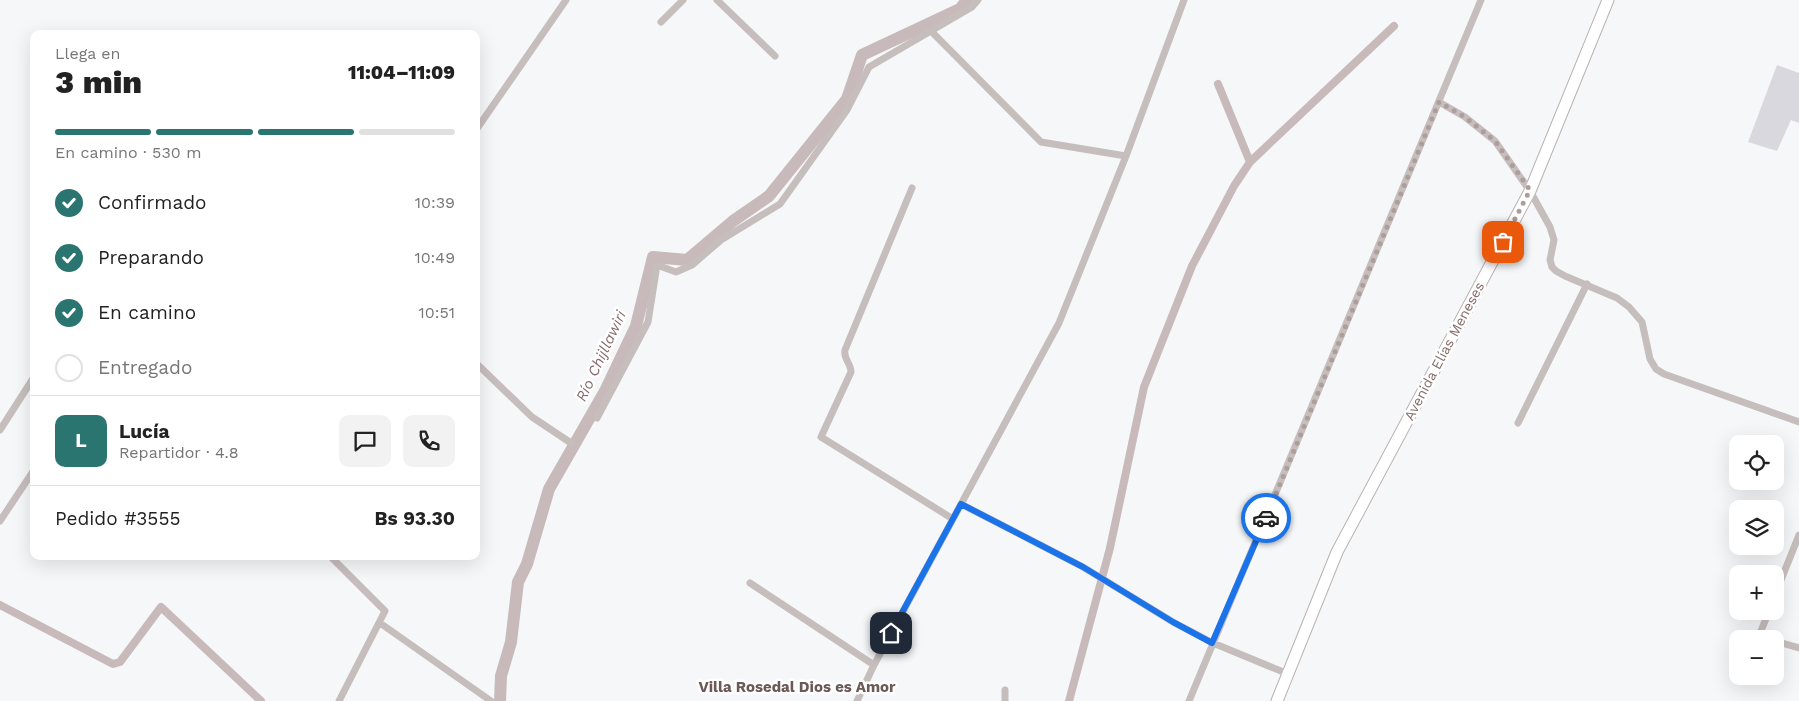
<!DOCTYPE html>
<html lang="es">
<meta charset="utf-8">
<style>
:root{--surface:#fff;--page:#f2f2f2;--text:#222;--muted:#767676;--line:#e0e0e0;--accent:#2a7570}
body{margin:0;font-family:"Work Sans",sans-serif;background:var(--page);color:var(--text);height:100vh;display:flex;flex-direction:column;font-size:19px;white-space:nowrap}
*{box-sizing:border-box;margin:0}
p{font-size:16px;color:var(--muted)}
.icon{flex:none;width:28px;height:28px;fill:none;stroke:currentColor;stroke-width:2;stroke-linecap:round;stroke-linejoin:round}
.map{position:relative;flex:1;overflow:hidden}
.details{position:absolute;left:30px;top:30px;width:450px;height:530px;display:flex;flex-direction:column;background:var(--surface);border-radius:10px;box-shadow:0 5px 20px #0002}
.details>*{flex:none}
.controls{position:absolute;left:1729px;top:435px;display:grid;gap:10px}
.controls a{display:grid;place-items:center;width:55px;height:55px;border-radius:10px;background:var(--surface);box-shadow:0 5px 20px #0002;font-size:25px}
.pin{position:absolute;display:grid;place-items:center;width:42px;height:42px;color:#fff;margin:-21px;border-radius:10px;box-shadow:0 2px 8px #0006}
.courier{position:absolute;display:grid;place-items:center;width:50px;height:50px;margin:-25px;border:4px solid #1a73e8;border-radius:50%;background:#fff;color:#222;box-shadow:0 1px 6px #0007}
.head em{font-style:normal;font-weight:800}
.head div{display:flex;flex-direction:column-reverse}
.head{display:flex;align-items:center;justify-content:space-between;height:85px;padding:0 25px}
h1{font-size:32px;font-weight:800;line-height:38px}
.bar{display:grid;grid-template-columns:repeat(4,1fr);gap:8px 5px;align-content:center;height:60px;padding:0 25px}
.bar i{height:6px;border-radius:4px;background:var(--line)}
.bar .selected{background:var(--accent)}
.bar p{grid-column:span 4}
.line{display:flex;align-items:center;gap:12px;padding:0 25px;border-top:1px solid var(--line)}
.line div{flex:1}
.round{display:grid;place-items:center;flex:none;width:52px;height:52px;border-radius:10px;background:var(--page)}
ol{padding:0 25px;list-style:none}
li{display:flex;align-items:center;gap:15px;height:55px}
li p{margin-inline-start:auto}
li .icon{padding:5px;border-radius:50%;background:var(--accent);color:#fff;stroke-width:4}
li:last-child{color:var(--muted)}
li i{width:28px;height:28px;border:2px solid var(--line);border-radius:50%}
.map>svg:first-child{display:block}
.green{fill:#dad8df}
.lines{fill:none;stroke-linecap:round;stroke-linejoin:round}
.canal{stroke:#c8baba;stroke-width:8}
.river{stroke:#c8baba;stroke-width:12}
.primary-casing{stroke:#bab2b1;stroke-width:13}
.minor{stroke:#c6bebd;stroke-width:7}
.primary{stroke:#fff;stroke-width:11}
.done{stroke:#ad9d9b;stroke-width:5;stroke-dasharray:0 9}
.route{stroke:#1a73e8;stroke-width:6}
.labels{text-anchor:middle;stroke-width:5;stroke-linejoin:round;paint-order:stroke}
.street-label{font-size:14px;fill:#866d69;stroke:#fff}
.water-label{font-size:15px;font-style:italic;fill:#886a6b;stroke:#fff}
.neighbourhood-label{font-size:15px;font-weight:bold;fill:#6b5957;stroke:#fff}
</style>
<div class="map">
<svg width="1799" height="701" viewBox="0 0 1799 701">
<rect width="100%" height="100%" fill="#f6f7f9"/>
<path class="green" d="M1777,65L1799,73V123L1791,120L1777,151L1748,142Z"/>
<g class="lines">
<path class="canal" d="M1218,84L1250,162
M0,605L113,664L120,662L161,607L261,701
M1069,701L1110,548L1144,387L1192,266L1234,186L1250,162L1394,26"/>
<path class="river" d="M500,701L501,676L511,642L518,582L527,564L549,489L605,391L636,326L653,257L687,260L733,221L769,196L847,99L862,55L960,9L967,0"/>
<defs>
<path id="primary" d="M1277,701L1337,552L1530,191L1608,0"/>
</defs>
<use href="#primary" class="primary-casing"/>
<path class="minor" d="M717,0L775,56
M661,22L683,0
M931,31L1041,142L1126,156
M1439,102L1465,117L1495,141L1530,191L1550,227L1554,240L1550,260L1552,267L1556,271L1565,276L1617,298L1629,307L1642,322L1650,359L1656,369L1664,374L1799,422
M476,130L566,0
M912,188L845,350C843,359 851,363 851,372L821,437L953,519
M476,363L532,417L571,443
M597,418L648,322L657,265L676,272L692,265L721,240L780,204L847,110L869,67L972,7L978,0
M1518,423L1587,284
M0,430L34,377
M961,504L1083,567L1173,622L1213,643L1288,674
M0,521L34,470
M330,556L385,611L339,701
M750,583L874,665
M1775,595L1799,535
M380,623L491,701
M1767,639L1759,636L1769,611
M1775,641L1799,648
M1005,690V701
M857,701L874,665L1059,323L1126,156L1184,0
M1189,701L1481,0"/>
<use href="#primary" class="primary"/>
</g>
<g class="lines">
<path class="done" d="M1266,518L1439,102L1465,117L1495,141L1530,190L1503,242"/>
<path class="route" d="M891,633L961,504L1083,567L1173,622L1212,643L1266,518"/>
</g>
<g class="labels">
<g class="street-label">
<text transform="translate(1444 351) rotate(-62)" y="5">Avenida Elías Meneses</text>
</g>
<g class="water-label">
<text transform="translate(601 356) rotate(-65)" y="5">Río Chijllawiri</text>
</g>
<g class="neighbourhood-label">
<text x="797" y="692">Villa Rosedal Dios es Amor</text>
</g>
</g>
</svg>
<div class="controls">
<a><svg class="icon" aria-label="locate" viewBox="0 0 24 24"><circle cx="12" cy="12" r="6"/><path d="M12 2v4M12 18v4M2 12h4M18 12h4"/></svg></a>
<a><svg class="icon" aria-label="layers" viewBox="0 0 24 24"><path d="M12 4l9 5-9 5-9-5zM3 14l9 5 9-5"/></svg></a>
<a>+</a>
<a>−</a>
</div>
<div class="pin" style="left:1503px;top:242px;background:#ea580c"><svg class="icon" aria-label="bag" viewBox="0 0 24 24"><path d="M5 8h14l-1 12H6zM9 8a3 3 0 0 1 6 0"/></svg></div>
<div class="pin" style="left:891px;top:633px;background:#1f2937"><svg class="icon" aria-label="home" viewBox="0 0 24 24"><path d="M3 11l9-7 9 7M6 9v11h12V9"/></svg></div>
<div class="courier" style="left:1266px;top:518px"><svg class="icon" aria-label="car" viewBox="0 0 24 24"><path d="M5 17H2v-5l4-1 3-4h7l3 4 3 1v5h-3M9 17h6M6 11h13"/><circle cx="7" cy="17" r="2"/><circle cx="17" cy="17" r="2"/></svg></div>
<section class="details">
<div class="head"><div><h1>3 min</h1><p>Llega en</p></div><em>11:04–11:09</em></div>
<div class="bar"><i class="selected"></i><i class="selected"></i><i class="selected"></i><i></i><p>En camino · 530 m</p></div>
<ol>
<li><svg class="icon" aria-label="check" viewBox="0 0 24 24"><path d="M5 12l5 5 9-10"/></svg>Confirmado<p>10:39</p></li>
<li><svg class="icon" aria-label="check" viewBox="0 0 24 24"><path d="M5 12l5 5 9-10"/></svg>Preparando<p>10:49</p></li>
<li><svg class="icon" aria-label="check" viewBox="0 0 24 24"><path d="M5 12l5 5 9-10"/></svg>En camino<p>10:51</p></li>
<li><i></i>Entregado</li>
</ol>
<div class="line" style="height:90px"><b class="round" style="background:var(--accent);color:#fff">L</b><div><b>Lucía</b><p>Repartidor · 4.8</p></div><a class="round"><svg class="icon" aria-label="chat" viewBox="0 0 24 24"><path d="M4 5h16v11H9l-5 4z"/></svg></a><a class="round"><svg class="icon" aria-label="phone" viewBox="0 0 24 24"><path d="M5 4h4l2 5-3 2q2 4 5 5l2-3 5 2v4C11 20 4 13 5 4z"/></svg></a></div>
<div class="line" style="height:65px"><div>Pedido #3555</div><b>Bs 93.30</b></div>
</section>
</div>
